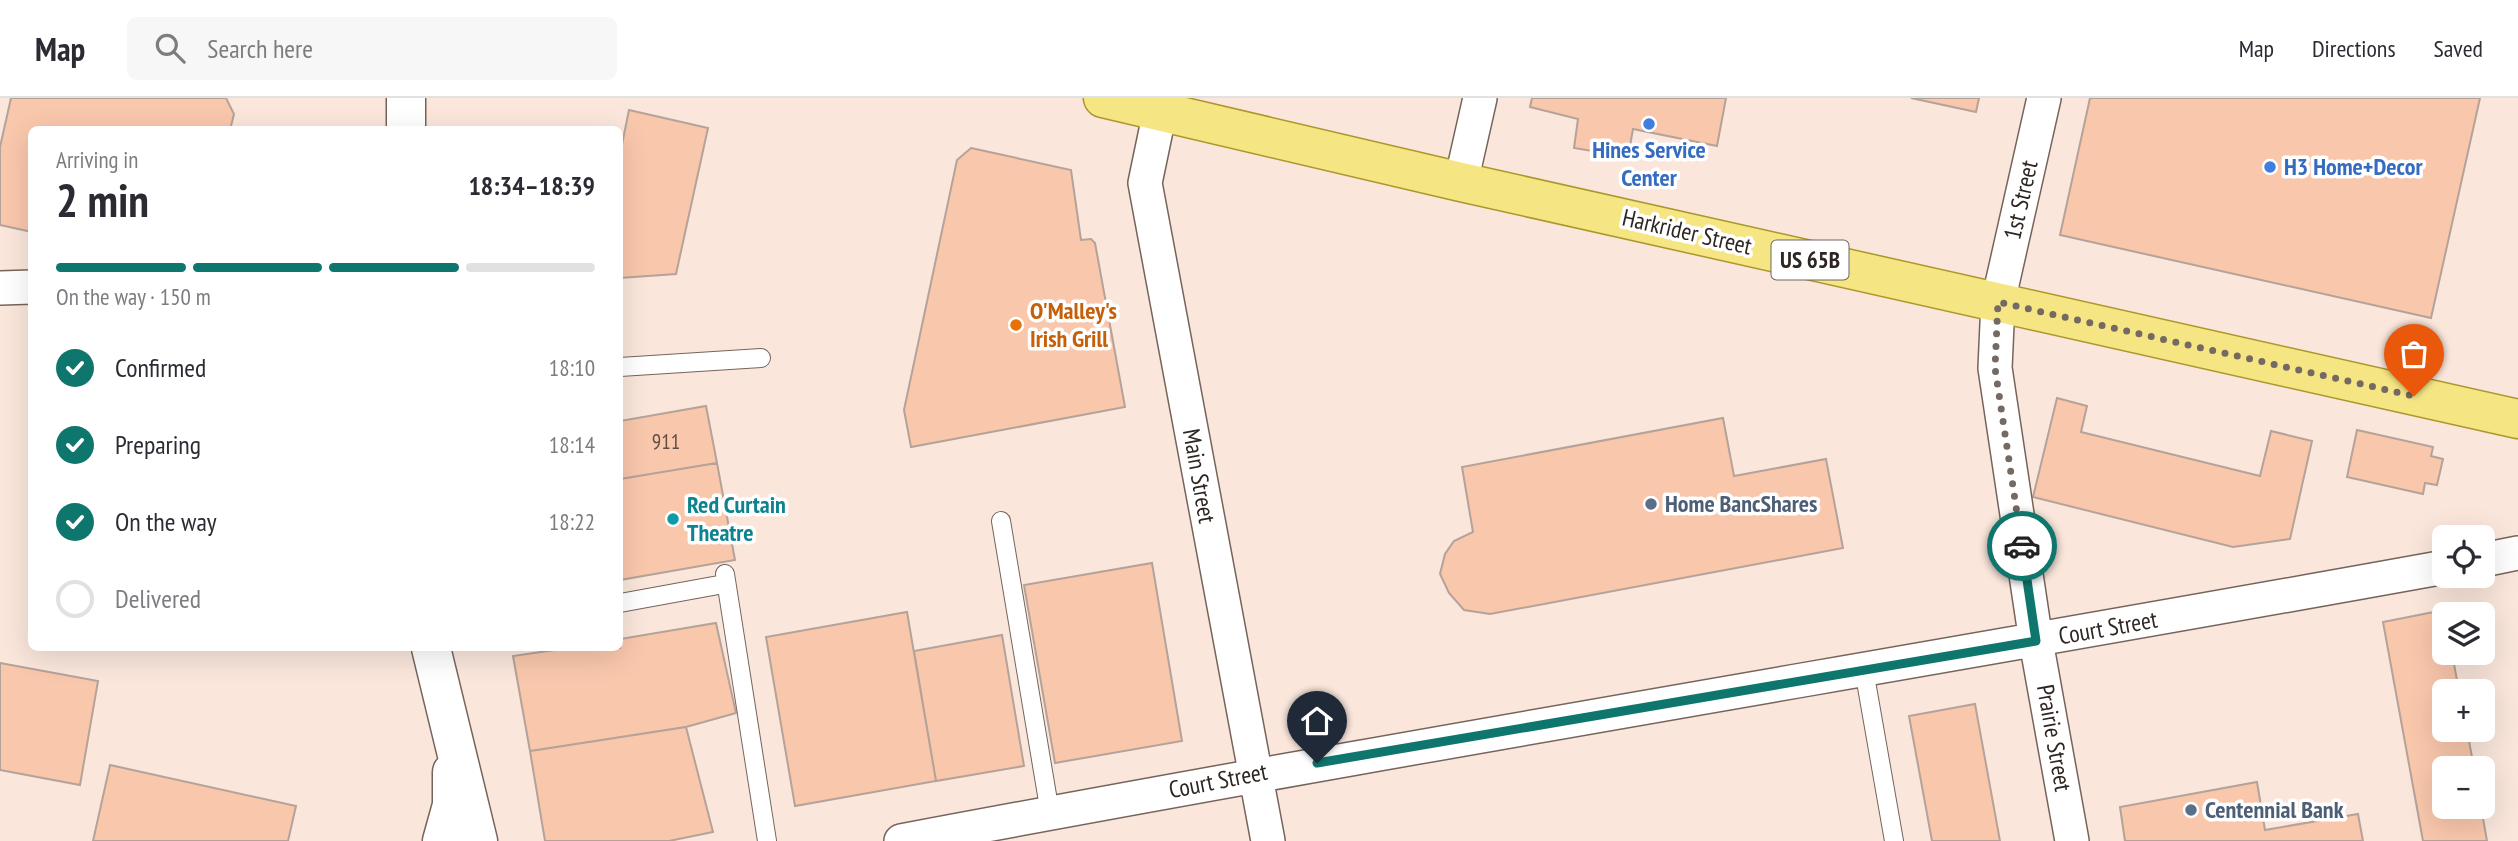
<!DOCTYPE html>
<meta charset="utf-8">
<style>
:root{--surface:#fff;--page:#f7f7f7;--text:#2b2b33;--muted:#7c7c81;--line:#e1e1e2;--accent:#0f766e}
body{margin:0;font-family:"PT Sans Narrow",sans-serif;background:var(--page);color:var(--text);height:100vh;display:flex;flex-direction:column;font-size:26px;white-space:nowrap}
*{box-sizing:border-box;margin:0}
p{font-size:23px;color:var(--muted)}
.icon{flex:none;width:38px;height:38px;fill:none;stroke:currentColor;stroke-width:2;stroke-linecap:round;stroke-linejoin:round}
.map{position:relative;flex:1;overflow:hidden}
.details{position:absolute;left:28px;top:28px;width:595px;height:525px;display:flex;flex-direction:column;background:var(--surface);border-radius:10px;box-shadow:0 7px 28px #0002}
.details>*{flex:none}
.fabs{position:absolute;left:2432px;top:427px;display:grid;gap:14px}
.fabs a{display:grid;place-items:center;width:63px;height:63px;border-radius:10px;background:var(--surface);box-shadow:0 7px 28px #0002;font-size:35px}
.pin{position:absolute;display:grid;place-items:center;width:60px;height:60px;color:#fff;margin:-72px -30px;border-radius:50% 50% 50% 0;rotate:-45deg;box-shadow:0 0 7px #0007}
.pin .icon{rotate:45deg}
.courier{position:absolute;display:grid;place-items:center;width:70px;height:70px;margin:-35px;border:5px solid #0f766e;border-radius:50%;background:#fff;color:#222;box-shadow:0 2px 9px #0007}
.overview em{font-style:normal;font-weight:600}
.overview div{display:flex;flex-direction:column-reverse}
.overview{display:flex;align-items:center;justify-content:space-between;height:119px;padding:0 28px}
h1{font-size:46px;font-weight:600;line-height:52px}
.bar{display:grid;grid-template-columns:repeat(4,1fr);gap:10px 7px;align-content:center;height:84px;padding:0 28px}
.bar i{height:9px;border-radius:5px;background:var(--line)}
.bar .on{background:var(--accent)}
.bar p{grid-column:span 4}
ol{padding:0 28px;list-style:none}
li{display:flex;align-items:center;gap:21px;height:77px}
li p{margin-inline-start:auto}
li .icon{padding:7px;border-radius:50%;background:var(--accent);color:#fff;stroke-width:4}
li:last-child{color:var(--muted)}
li i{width:38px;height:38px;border:4px solid var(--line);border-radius:50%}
header{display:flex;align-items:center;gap:42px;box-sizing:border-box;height:98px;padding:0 35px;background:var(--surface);border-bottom:2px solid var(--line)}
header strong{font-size:33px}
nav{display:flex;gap:38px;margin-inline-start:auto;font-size:24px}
.search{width:490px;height:63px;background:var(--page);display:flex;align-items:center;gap:18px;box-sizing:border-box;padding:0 24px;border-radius:10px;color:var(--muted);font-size:26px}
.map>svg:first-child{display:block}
.building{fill:#f9c7ac;stroke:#b5a298;stroke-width:2}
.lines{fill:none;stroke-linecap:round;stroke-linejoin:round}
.lane-casing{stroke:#76645b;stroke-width:20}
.street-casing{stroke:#76645b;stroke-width:36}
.secondary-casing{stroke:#76645b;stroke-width:41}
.primary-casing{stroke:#ab972b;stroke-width:41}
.lane{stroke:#fff;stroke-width:18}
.street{stroke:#fff;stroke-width:33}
.secondary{stroke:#fff;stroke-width:38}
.primary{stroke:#f5e583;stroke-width:38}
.done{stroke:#756963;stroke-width:7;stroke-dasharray:0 12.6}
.route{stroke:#0f766e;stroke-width:9}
.shop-dot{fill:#3f7fe0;stroke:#fff;stroke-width:2.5}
.food-dot{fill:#e8710a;stroke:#fff;stroke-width:2.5}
.service-dot{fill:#5c6f8a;stroke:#fff;stroke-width:2.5}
.culture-dot{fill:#0f9aa8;stroke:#fff;stroke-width:2.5}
.labels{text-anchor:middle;stroke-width:7;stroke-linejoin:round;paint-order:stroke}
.number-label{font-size:21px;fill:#604e44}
.shield{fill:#fff;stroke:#6c6764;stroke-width:2}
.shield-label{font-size:23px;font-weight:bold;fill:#2d2622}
.shop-label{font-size:24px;font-weight:bold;fill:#366cbe;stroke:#fff}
.street-label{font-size:24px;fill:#2d2622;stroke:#fff}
.food-label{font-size:24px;font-weight:bold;fill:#c56008;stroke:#fff;text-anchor:start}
.service-label{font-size:24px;font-weight:bold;fill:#4e5e75;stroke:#fff;text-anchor:start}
.culture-label{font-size:24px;font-weight:bold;fill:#0d838f;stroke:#fff;text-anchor:start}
</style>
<header>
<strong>Map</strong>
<div class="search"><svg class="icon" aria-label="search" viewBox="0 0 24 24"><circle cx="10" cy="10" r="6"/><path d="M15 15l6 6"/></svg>Search here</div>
<nav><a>Map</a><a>Directions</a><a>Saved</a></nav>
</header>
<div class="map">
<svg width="2518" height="743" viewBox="0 0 2518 743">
<rect width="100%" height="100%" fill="#fae6db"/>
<path class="building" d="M11,0H226L234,16L230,32H32V134L0,127V49Z
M1532,0H1726L1717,48L1633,31L1628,59L1574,50L1578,21L1530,9Z
M1911,0H1979L1976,14Z
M2090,0H2480L2431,220L2060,137Z
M629,12L708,30L676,176L620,180V56Z
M971,50L1071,72L1081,142L1091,141L1095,145L1125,309L911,349L904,312L957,62Z
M2057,300L2087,308L2081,334L2260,378L2271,333L2312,343L2290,441L2233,449L2033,399Z
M706,308L717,365L620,381V323Z
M1723,320L1734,378L1826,361L1843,450L1490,516L1464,512L1449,495L1440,476L1445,456L1454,443L1473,434L1462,369Z
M2357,332L2433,349L2431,358L2443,361L2437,387L2425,385L2423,396L2347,379Z
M717,365L735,462L620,482V381Z
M1152,465L1182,643L1055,665L1024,487Z
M2444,512L2445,555H2452L2459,593H2445V632H2467L2474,670H2445V709H2481L2487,743H2423L2383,524Z
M907,514L936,683L795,708L766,539Z
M716,525L736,615L686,629L530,653L513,558L568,550H620V541Z
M1002,537L1024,668L936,683L914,553Z
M0,565L98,583L80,687L0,672Z
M1975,606L2000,743H1932L1909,618Z
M686,629L713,734L669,743H545L530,653Z
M110,667L296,708L288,743H93Z
M2257,684L2265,732L2358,716L2363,743H2125L2120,709Z"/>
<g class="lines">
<defs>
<path id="lane" d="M620,269L761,260
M1001,423L1050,715
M725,476L767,743
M620,505L724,486
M1864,572L1894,743"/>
<path id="street" d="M2044,0L1998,204L1995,270L2036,543L2072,743
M1160,13L1145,85L1268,743
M1461,84L1480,0
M0,190L32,189
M2483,462L2518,455
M901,743C1415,646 1931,562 2445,469"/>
<path id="secondary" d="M406,32V0
M431,550L478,743
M442,743L452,707V674"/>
<path id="primary" d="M1103,0L1461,84L2518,321"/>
</defs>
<use href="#lane" class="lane-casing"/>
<use href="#street" class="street-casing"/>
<use href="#secondary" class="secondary-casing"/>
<use href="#primary" class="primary-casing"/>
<use href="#lane" class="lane"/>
<use href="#street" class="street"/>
<use href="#secondary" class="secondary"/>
<use href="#primary" class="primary"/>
</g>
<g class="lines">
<path class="done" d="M2022,448L1995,270L1998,204L2414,298"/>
<path class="route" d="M1317,665L2036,543L2022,448"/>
</g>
<g class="shop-dot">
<circle cx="1649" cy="26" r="7"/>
<circle cx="2270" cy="69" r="7"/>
</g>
<circle class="food-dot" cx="1016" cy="227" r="7"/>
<g class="service-dot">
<circle cx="1651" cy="406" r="7"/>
<circle cx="2191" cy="712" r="7"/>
</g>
<circle class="culture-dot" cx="673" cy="421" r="7"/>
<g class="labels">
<g class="number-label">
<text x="666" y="351">911</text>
</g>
<rect class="shield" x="1771.5" y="142.5" width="77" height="39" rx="5"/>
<g class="shield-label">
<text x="1810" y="170">US 65B</text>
</g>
<g class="shop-label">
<text x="1649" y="60">Hines Service<tspan x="1649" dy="28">Center</tspan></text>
<text x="2284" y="77" text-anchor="start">H3 Home+Decor</text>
</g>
<g class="street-label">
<text transform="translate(2021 102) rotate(-77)" y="8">1st Street</text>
<text transform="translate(1687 134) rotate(13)" y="8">Harkrider Street</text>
<text transform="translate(1199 378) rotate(80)" y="8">Main Street</text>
<text transform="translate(2108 530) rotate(-10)" y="8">Court Street</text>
<text transform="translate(2054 640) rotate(80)" y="8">Prairie Street</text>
<text transform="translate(1218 683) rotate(-11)" y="8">Court Street</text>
</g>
<g class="food-label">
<text x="1030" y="221">O'Malley's<tspan x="1030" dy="28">Irish Grill</tspan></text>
</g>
<g class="service-label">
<text x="1665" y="414">Home BancShares</text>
<text x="2205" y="720">Centennial Bank</text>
</g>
<g class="culture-label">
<text x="687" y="415">Red Curtain<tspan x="687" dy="28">Theatre</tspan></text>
</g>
</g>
</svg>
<div class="fabs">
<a><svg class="icon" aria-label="locate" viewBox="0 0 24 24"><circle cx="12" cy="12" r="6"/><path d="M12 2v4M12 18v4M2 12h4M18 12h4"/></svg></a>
<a><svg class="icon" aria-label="layers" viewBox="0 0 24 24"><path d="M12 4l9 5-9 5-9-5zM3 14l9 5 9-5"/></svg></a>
<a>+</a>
<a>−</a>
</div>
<div class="pin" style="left:2414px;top:298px;background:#ea580c"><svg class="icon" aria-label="bag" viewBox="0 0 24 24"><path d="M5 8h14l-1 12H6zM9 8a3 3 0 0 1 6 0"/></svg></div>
<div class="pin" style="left:1317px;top:665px;background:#1f2937"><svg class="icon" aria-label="home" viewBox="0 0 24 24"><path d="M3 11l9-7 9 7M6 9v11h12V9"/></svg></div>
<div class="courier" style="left:2022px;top:448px"><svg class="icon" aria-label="car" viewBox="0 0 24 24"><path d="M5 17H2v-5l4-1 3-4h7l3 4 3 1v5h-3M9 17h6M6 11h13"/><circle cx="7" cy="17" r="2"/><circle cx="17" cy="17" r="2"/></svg></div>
<section class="details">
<div class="overview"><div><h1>2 min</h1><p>Arriving in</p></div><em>18:34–18:39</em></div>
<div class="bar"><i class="on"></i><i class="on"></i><i class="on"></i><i></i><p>On the way · 150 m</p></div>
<ol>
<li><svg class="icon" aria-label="check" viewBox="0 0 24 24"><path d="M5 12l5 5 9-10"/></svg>Confirmed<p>18:10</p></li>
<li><svg class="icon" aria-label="check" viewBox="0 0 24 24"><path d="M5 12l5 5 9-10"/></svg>Preparing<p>18:14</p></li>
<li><svg class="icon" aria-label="check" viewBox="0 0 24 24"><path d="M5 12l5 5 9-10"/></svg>On the way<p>18:22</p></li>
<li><i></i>Delivered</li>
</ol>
</section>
</div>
